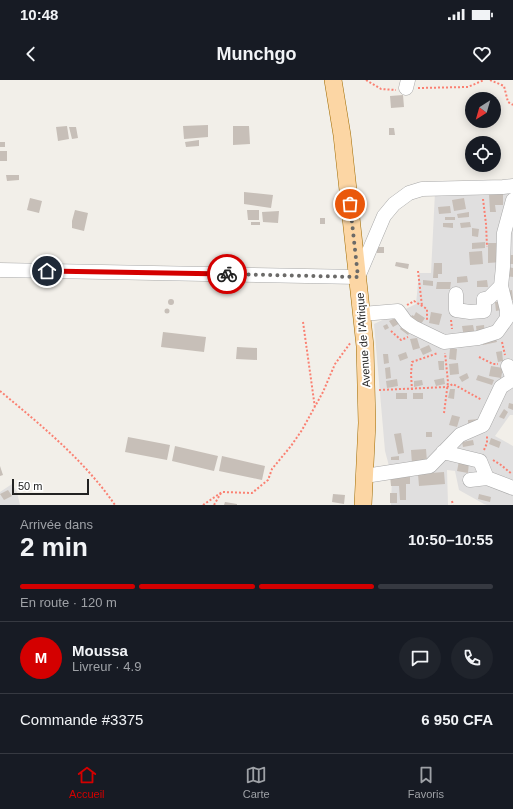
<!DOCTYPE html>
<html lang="fr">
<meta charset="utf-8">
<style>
:root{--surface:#171b24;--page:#20242c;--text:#f1f3f6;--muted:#9ea1a6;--line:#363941;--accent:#d40000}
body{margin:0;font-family:Arial,sans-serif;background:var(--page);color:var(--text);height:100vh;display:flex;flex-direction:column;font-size:15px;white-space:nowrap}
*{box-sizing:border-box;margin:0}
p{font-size:13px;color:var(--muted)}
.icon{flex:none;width:22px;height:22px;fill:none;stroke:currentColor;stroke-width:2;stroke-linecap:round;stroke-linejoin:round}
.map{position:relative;height:425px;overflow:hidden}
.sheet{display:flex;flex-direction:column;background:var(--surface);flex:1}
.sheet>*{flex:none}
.needle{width:26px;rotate:217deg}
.controls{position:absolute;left:465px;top:12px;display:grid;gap:8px}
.controls a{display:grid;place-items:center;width:36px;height:36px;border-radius:50%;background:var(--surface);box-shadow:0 2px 10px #0003;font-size:20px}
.scale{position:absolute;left:12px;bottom:10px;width:77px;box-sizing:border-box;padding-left:4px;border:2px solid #222;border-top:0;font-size:11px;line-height:14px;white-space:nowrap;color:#222;-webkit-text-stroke:3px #fff;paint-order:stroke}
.pin{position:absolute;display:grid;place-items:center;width:34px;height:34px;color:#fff;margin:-17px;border:2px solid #fff;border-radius:50%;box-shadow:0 1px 4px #0007}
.courier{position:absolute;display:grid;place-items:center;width:40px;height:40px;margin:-20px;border:3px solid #d40000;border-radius:50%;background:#fff;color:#222;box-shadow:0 1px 5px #0007}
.headline em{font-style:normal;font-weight:600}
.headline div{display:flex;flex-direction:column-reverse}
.headline{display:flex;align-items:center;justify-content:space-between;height:68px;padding:0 20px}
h1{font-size:26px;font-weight:600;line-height:30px}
.bar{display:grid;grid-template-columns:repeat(4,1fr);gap:6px 4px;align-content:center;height:48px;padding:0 20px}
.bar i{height:5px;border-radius:3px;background:var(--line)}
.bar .current{background:var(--accent)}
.bar p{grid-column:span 4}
.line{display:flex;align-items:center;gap:10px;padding:0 20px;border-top:1px solid var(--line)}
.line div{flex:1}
.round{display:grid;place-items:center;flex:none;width:42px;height:42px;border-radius:21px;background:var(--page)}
.status{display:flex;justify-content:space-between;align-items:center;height:28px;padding:0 20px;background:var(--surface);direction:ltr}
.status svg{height:11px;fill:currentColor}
header{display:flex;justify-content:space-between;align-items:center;height:52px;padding:0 20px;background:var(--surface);font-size:18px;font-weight:600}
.menu{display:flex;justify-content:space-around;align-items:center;height:56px;border-top:1px solid var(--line);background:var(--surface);font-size:11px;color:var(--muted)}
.menu a{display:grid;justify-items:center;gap:2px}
.menu .current{color:var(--accent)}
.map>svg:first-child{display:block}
.residential{fill:#e0dfdf}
.building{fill:#c7bfb8}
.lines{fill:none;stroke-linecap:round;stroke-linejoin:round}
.minor-casing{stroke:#a9a9a9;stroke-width:15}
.major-casing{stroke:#a06b00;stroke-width:18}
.path{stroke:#fa8072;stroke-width:2;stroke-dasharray:2 2;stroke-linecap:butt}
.minor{stroke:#fff;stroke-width:14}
.major{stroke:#fcd6a4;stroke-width:17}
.done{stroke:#6b6a68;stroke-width:4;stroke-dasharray:0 7.2}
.route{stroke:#d40000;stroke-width:5}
.labels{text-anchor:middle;stroke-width:4;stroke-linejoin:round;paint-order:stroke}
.street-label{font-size:11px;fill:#222;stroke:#fff}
</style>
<div class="status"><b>10:48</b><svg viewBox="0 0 49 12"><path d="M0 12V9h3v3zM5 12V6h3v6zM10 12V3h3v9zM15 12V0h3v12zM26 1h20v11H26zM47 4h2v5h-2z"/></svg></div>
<header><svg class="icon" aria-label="back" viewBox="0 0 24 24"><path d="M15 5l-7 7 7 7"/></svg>Munchgo<svg class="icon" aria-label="heart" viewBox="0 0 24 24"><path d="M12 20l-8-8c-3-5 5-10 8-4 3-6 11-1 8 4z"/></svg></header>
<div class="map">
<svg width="513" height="425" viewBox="0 0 513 425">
<rect width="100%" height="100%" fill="#f2efe9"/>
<path class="residential" d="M513,110V335H510L495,356L513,366V425H487L484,424L459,410L455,391L447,390L448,425H391L392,397L385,371L374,244L416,224L419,193H431L435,112Z
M12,404L17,412L20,425H0V412Z"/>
<path class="building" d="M403,15L404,27L391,28L390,16Z
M208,45V57L184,59L183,46Z
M67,46L69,59L58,61L56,47Z
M233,46H249L250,64L233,65Z
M69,47H76L78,58L72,59Z
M389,48H394L395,55H389Z
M199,60V66L186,67L185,62Z
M0,62H5V67H0Z
M0,71H7V81H0Z
M6,95H19V100L7,101Z
M244,112L273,115L271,128L244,124Z
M489,114H503V125H495L496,132H490Z
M30,118L42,121L39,133L27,130Z
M464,118L466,129L454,131L452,120Z
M450,126L451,133L439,134L438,127Z
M75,130L88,133L84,151L72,148V141Z
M247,130H259V140H248Z
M279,131L278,143L263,142L262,132Z
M469,132V137L458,138L457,134Z
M445,137H455V140H445Z
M320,138H325V144H320Z
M251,142H260V145H251Z
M470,142L471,147L461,148L460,143Z
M443,143H453V148L443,147Z
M472,148L479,149L478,157L472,156Z
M485,162V168L472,169V163Z
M488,163H501L502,182L488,183Z
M377,167H384V173H377Z
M482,171L483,184L470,185L469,172Z
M509,175H513V184H510Z
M396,182L409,184L408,189L395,186Z
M434,183H442V194H438V198H433Z
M508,187L513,188V197L507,196Z
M467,196L468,202L457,203V197Z
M423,200L433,201V206L423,205Z
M487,200L488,207H477V201Z
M437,202H451L450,209H436Z
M512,210L513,220H508L507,211Z
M168 222a3 3 0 1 1 6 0a3 3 0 1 1-6 0Z
M495,222H500L501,230L496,231Z
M164.5 231a2.5 2.5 0 1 1 5 0a2.5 2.5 0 1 1-5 0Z
M416,232L425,238L419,247L411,237L412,235L414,236Z
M431,232L442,234L439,245L429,243Z
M399,236L402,242L393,247L389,241Z
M387,244L389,248L385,250L383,246Z
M404,244L412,250L408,255L400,249Z
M473,245L475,255L464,257L462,246Z
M484,245L485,254L477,255L476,246Z
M163,252L206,257L204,272L161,267Z
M495,256L497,262L483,265L482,260Z
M417,258L420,268L413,270L410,259Z
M429,265L432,271L423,275L420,269Z
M237,267L257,268V280L236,279Z
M450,268L457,269L456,280L449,279Z
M502,271L503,281L498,282L496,272Z
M406,272L408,278L400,281L398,275Z
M383,274H388L389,283L384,284Z
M438,281H444V290H439Z
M458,283L459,294L450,295L449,284Z
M491,286L503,288L501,298L489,296Z
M390,287L391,298L386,299L385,288Z
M467,293L469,298L462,302L459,297Z
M478,295L494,300L492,305L476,300Z
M444,298L445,304L436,306L434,300Z
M397,299L398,306L387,308L386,301Z
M422,300L423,305L414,307V301Z
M450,309H455L454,319L448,318Z
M396,313H407V319H396Z
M413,313H423V319H413Z
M509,323L513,324V330L508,328Z
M504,329L508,332L504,339L499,337Z
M452,335L460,337L457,347L449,345Z
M479,339L480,344H468V340Z
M426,352H432V357H426Z
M401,353L404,373L398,374L394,354Z
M128,357L170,365L167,380L125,372Z
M491,358L501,362L499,368L489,364Z
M473,360L474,365L463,367L462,362Z
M175,366L218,376L214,391L172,381Z
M426,369L427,382L412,384L411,370Z
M222,376L265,386L262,400L219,391Z
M399,376V380H391V377Z
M459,381L469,382L468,393L457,391Z
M0,386L3,395L0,396Z
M444,392L445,404L419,406L418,394Z
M410,394V404H406V420H400L399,406H391L390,395Z
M8,410L12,416L4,420L0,414Z
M390,413H397V423H390Z
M333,414L345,415L344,424L332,422Z
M479,414L491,417L490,422L478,419Z
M225,422L237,424V425H224Z"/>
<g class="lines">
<defs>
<path id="minor" d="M406,8L408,0
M0,190L358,197L384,136L394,124L409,113L422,109L503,107L513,106
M456,214V230L470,232L484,231V219L489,218L501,206
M362,234L398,231L406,242L413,247L444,262L478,258L497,252L507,238V230L501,206L503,187L504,153L513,120
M508,286L513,299
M443,372L480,381L487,398L513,408
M365,396L430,386L460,355L483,345L501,307L513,299
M470,400L487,398"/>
<path id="major" d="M333,0L342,55L365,266L367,343L363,425"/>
</defs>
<use href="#minor" class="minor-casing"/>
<use href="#major" class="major-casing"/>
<path class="path" d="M366,0L381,9L396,10
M490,0L504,6L508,22L513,25
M418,8L468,7L484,0
M483,119L486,144L487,167
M418,191L422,226
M407,225L414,221L427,229V240
M451,240L452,249
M303,242L315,328
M391,251L401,260L408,257
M502,262L505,275
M479,277L493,284H498
M379,310L447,307L453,304L482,320
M412,310L411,294L412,282L438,273
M0,311C42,346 84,380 115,425
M444,333L448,302L445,273
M484,370L487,363V355
M493,380L501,385L512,394
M452,421L453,425
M203,425L222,412L252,413L268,400L272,389L291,366L302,350L323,312L335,284L351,262
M214,425L221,413"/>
<use href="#minor" class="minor"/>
<use href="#major" class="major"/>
</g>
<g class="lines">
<path class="done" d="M227,194L358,197L350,124"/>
<path class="route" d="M47,191L227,194"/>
</g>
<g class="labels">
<g class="street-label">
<text transform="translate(363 260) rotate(-94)" y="4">Avenue de l'Afrique</text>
</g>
</g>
</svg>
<div class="controls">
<a><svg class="needle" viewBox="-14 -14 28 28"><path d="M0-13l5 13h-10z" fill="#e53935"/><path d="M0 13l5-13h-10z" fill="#9ea1a6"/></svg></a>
<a><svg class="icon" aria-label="locate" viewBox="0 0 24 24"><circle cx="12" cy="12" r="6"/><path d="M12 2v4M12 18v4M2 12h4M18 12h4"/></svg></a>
</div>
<div class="scale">50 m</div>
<div class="pin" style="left:350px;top:124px;background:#ea580c"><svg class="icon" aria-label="bag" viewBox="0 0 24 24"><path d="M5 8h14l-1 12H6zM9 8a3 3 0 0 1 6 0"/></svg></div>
<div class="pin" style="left:47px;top:191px;background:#1f2937"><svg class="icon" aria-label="home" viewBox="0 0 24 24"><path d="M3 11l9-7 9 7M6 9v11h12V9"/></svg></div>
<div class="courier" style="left:227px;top:194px"><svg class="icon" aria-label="bike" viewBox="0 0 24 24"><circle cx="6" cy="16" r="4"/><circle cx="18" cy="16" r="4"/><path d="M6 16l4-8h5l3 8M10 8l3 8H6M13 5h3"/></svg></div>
</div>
<section class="sheet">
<div class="headline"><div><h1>2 min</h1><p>Arrivée dans</p></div><em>10:50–10:55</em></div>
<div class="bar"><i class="current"></i><i class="current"></i><i class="current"></i><i></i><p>En route · 120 m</p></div>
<div class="line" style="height:72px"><b class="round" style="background:var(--accent);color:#fff">M</b><div><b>Moussa</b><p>Livreur · 4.9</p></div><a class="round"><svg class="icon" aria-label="chat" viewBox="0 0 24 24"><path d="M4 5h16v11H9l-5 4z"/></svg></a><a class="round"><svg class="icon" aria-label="phone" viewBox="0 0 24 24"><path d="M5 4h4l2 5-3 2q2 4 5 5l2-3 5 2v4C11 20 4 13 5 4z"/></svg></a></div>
<div class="line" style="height:52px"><div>Commande #3375</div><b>6 950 CFA</b></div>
</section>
<nav class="menu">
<a class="current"><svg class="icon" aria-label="home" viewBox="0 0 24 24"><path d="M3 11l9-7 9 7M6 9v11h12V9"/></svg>Accueil</a>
<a><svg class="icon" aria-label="map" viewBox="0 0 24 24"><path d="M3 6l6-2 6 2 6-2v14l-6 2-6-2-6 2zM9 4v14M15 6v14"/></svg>Carte</a>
<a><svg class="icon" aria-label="saved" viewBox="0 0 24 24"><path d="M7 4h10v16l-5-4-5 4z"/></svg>Favoris</a>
</nav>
